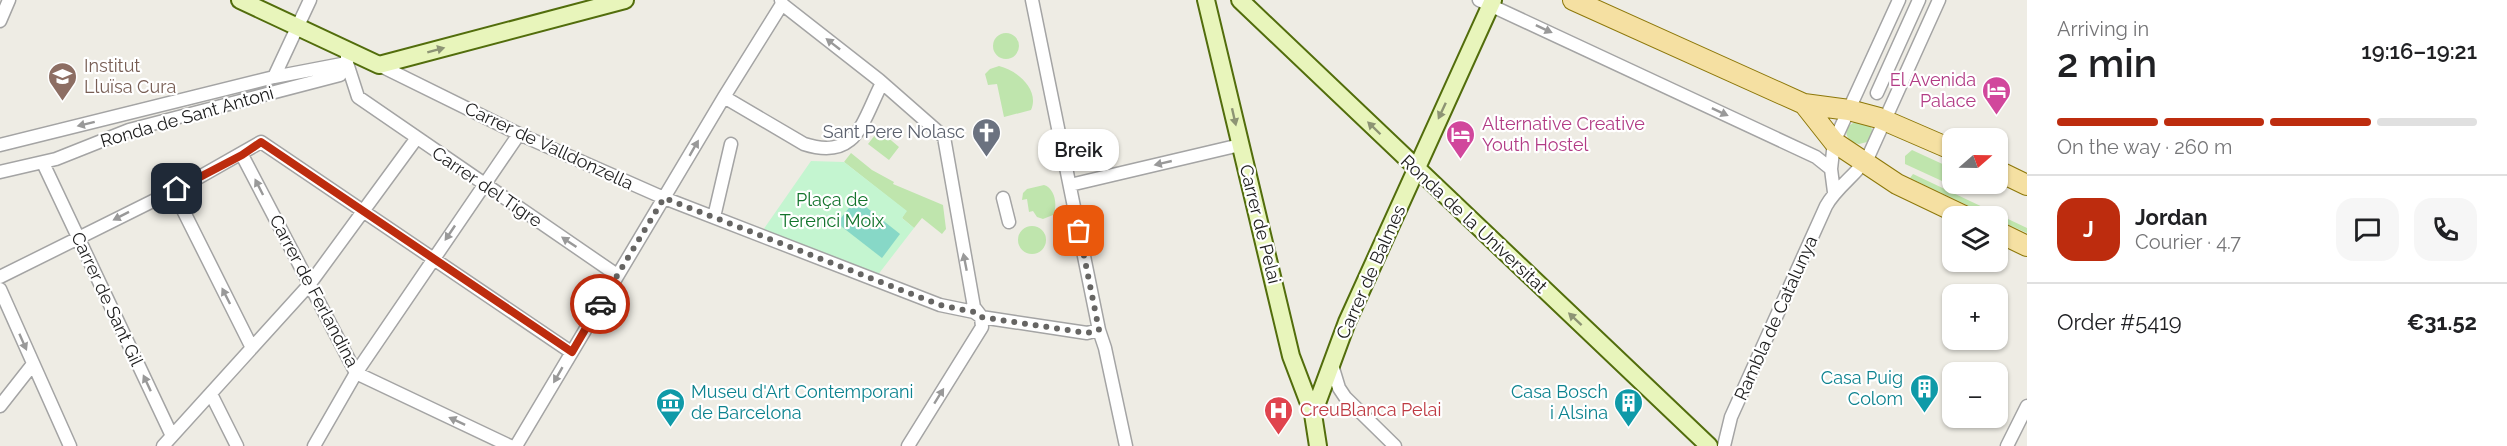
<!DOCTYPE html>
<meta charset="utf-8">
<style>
:root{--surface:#fff;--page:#f6f6f6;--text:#202124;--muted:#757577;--line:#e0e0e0;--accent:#bd2c0e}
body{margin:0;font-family:Raleway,sans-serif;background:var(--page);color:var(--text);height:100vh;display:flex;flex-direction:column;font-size:22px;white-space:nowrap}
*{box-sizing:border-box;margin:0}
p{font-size:20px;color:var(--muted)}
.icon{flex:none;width:33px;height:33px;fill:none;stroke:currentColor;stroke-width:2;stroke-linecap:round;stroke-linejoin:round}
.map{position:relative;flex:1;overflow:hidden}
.drawer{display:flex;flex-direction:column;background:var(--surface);width:480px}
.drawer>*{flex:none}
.needle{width:39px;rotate:70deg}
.controls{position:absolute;left:1942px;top:128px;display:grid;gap:12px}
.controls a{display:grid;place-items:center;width:66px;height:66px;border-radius:12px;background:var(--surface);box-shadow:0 2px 4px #0004;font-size:30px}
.pin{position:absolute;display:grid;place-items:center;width:51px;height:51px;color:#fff;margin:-26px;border-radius:12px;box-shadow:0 3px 9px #0006}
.courier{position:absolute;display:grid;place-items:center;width:60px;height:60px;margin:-30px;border:4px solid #bd2c0e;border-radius:50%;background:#fff;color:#222;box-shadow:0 2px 8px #0007}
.bubble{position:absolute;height:42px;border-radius:18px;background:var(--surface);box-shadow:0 2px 4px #0004;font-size:20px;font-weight:600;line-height:42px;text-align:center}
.headline em{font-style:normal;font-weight:600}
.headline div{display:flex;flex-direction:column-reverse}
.headline{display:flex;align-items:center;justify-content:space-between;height:102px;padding:0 30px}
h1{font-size:39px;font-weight:600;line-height:45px}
.bar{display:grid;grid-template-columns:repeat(4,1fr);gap:9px 6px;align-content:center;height:72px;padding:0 30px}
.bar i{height:8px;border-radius:4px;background:var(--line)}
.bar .current{background:var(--accent)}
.bar p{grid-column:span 4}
.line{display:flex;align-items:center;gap:15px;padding:0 30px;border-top:2px solid var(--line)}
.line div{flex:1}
.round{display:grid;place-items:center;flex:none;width:63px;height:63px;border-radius:18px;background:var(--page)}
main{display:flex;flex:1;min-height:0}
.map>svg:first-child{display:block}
.grass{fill:#bfe5ad}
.park{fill:#c4f5d0}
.pitch{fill:#87d8c7}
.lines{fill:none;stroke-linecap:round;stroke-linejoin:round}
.street-casing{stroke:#a4a4a4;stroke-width:15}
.secondary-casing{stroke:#526d0c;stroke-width:20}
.primary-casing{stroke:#8d780a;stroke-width:22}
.street{stroke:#fff;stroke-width:12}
.secondary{stroke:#e8f5bb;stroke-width:16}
.primary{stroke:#f5e0a2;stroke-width:20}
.oneway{fill:#999}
.oneway2{fill:#8d9474}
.done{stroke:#666563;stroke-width:6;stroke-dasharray:0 10.8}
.route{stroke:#bd2c0e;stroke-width:8}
.labels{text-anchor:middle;stroke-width:4.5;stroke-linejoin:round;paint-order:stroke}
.education-label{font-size:18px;fill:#785e54;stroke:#fff;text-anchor:start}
.hotel-label{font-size:18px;fill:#b23c85;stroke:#fff;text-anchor:end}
.street-label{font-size:18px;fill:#1d1d1d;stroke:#fff}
.worship-label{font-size:18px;fill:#5b616d;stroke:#fff;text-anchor:end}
.park-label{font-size:18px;fill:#13742c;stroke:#fff}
.culture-label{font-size:18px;fill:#0d838f;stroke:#fff;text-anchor:end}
.health-label{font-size:18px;fill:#be3a42;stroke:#fff;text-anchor:start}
</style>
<main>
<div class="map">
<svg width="2027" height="446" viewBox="0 0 2027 446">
<rect width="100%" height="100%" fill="#eeece4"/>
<path class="grass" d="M993 46a13 13 0 1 1 26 0a13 13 0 1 1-26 0Z
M999,66C1017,70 1040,90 1031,110L1004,117L997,84L988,85L985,74L990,69Z
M1856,121L1871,127L1873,132L1871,141L1859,144C1850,142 1844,136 1847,127Z
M879,130L899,147L889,160L868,144Z
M1912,150L1949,167L1945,180L1942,181L1905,164V156Z
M851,153L872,170L894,182L893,184L943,205L946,229L942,234L922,218L914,228L902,218L906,211L844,162Z
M1913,174L2027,228V233L1998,220V216H1990L1910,178Z
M1044,185C1055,188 1058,206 1053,215L1043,219L1037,217L1033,211L1029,212L1027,199L1022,200L1023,193L1027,189Z
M1018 240a14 14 0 1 1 28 0a14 14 0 1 1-28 0Z"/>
<path class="park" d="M811,161L844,162L907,211L902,218L914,228L877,276L761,233Z"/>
<path class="pitch" d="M856,199L900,234L882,258L837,223Z"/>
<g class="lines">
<defs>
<path id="street" d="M781,0L782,4L879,80L944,137L974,307L981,316
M1032,0L1099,330L1105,348L1126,446
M1479,0L1816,157L1831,169
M0,21L9,0
M347,50V63L358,97L617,275
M379,65L519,134L664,198L940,305L974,312L981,317L1087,333L1099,330
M274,77L347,63
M1877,93L1919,0
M724,97L804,144C857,161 862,122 882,83
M0,145L274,77L310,0
M242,155L356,373L510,446
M43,163L172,436
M0,172L56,159L129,130L340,75
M1070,185L1240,145
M173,190L252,348
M1834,192L1831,169L1834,142L1899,0
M1003,198L1009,222
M714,217L731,144
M0,277L189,183L261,142L571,352
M0,289L70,446
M1332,365L1339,388L1345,397L1395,446
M211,394L237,446
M0,406L33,364
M163,446L309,285L416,139
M314,446L356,373L519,134
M516,446L724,97L782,4
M908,446L982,327L981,317
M1724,446L1731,417L1826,206C1837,186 1857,175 1869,155L1939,0
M2007,446L2027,406"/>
<path id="secondary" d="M240,0L379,65L625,0
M1206,0L1291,356L1313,414L1318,446
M1240,0L1709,446
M1313,414L1347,322L1493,0"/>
<path id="primary" d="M1573,0L1804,104L1849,110L1879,118L1953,150
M1804,104L1834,142L1897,184L1964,216
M1998,171L2027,185
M1998,232L2027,246"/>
</defs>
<use href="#street" class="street-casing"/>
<use href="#secondary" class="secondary-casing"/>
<use href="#primary" class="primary-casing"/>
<use href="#street" class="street"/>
<use href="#secondary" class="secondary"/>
<use href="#primary" class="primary"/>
</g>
<defs><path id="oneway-solid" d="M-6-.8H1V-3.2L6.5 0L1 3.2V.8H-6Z" transform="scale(1.5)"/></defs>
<g class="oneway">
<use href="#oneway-solid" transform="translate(1544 29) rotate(25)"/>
<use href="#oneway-solid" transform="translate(833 44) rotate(-142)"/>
<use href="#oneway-solid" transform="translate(1720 112) rotate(25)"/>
<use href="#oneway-solid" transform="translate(86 124) rotate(166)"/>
<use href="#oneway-solid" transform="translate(694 148) rotate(-60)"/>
<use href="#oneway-solid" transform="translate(1163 163) rotate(167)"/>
<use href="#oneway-solid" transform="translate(259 187) rotate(-117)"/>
<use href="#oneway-solid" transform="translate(121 216) rotate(153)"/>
<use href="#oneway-solid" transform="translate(450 233) rotate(124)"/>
<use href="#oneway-solid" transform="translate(569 242) rotate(-146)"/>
<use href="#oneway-solid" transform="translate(965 262) rotate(-101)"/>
<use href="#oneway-solid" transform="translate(226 296) rotate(-117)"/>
<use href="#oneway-solid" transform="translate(23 342) rotate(66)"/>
<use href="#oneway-solid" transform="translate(558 375) rotate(120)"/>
<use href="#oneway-solid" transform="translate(147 383) rotate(-115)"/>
<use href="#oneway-solid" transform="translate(939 396) rotate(-58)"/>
<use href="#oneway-solid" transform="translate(457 421) rotate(-155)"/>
</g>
<g class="oneway2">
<use href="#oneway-solid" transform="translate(436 50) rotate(-15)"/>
<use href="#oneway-solid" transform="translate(1442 111) rotate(115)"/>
<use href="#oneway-solid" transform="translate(1234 117) rotate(77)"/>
<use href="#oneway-solid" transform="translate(1374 128) rotate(-136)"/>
<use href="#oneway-solid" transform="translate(1575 319) rotate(-137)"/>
</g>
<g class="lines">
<path class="done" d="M600,304L664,198L940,305L974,312L981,317L1087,333L1099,330L1079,231"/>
<path class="route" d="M177,189L242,155L261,142L572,352L600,304"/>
</g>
<defs>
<symbol id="school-pin" viewBox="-11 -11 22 30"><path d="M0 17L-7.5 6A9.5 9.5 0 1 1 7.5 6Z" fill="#8d6e63" stroke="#fff"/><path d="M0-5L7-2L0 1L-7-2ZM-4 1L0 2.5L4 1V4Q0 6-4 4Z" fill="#fff"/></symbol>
<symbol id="hotel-pin" viewBox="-11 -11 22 30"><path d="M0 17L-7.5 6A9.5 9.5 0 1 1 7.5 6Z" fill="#d1479c" stroke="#fff"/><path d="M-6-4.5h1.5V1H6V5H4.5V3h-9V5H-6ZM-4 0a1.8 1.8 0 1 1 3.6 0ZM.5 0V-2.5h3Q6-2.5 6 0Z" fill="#fff"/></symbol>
<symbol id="church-pin" viewBox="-11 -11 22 30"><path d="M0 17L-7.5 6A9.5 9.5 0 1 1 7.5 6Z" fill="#6b7280" stroke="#fff"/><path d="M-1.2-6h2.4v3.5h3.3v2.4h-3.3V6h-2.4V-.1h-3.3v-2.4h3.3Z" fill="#fff"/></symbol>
<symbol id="building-pin" viewBox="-11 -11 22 30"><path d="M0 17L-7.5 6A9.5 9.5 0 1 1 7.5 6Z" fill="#0f9aa8" stroke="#fff"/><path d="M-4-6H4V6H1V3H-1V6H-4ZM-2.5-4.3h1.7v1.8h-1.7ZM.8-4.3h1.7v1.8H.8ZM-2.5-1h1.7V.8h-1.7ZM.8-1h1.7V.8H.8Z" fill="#fff"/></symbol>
<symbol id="museum-pin" viewBox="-11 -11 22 30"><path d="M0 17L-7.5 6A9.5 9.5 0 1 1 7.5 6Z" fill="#0f9aa8" stroke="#fff"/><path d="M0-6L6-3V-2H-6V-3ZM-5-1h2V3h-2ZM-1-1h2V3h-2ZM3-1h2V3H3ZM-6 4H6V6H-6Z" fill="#fff"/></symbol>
<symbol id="hospital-pin" viewBox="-11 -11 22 30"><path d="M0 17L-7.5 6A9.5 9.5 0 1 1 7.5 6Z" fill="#e0444e" stroke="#fff"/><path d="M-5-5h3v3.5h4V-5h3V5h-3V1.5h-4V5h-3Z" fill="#fff"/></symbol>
</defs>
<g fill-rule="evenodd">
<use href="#school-pin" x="46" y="60" width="33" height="45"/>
<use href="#hotel-pin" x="1980" y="74" width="33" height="45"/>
<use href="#church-pin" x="970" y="116" width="33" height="45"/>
<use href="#hotel-pin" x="1444" y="118" width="33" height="45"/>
<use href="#building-pin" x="1908" y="372" width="33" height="45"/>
<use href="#museum-pin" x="654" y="386" width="33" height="45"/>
<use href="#building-pin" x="1612" y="386" width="33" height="45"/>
<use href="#hospital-pin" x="1262" y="394" width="33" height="45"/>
</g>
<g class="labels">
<g class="education-label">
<text x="84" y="72">Institut<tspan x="84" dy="21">Lluïsa Cura</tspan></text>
</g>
<g class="hotel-label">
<text x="1976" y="86">El Avenida<tspan x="1976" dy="21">Palace</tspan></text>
<text x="1482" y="130" text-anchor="start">Alternative Creative<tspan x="1482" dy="21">Youth Hostel</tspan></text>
</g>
<g class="street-label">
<text transform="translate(187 117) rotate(-16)" y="6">Ronda de Sant Antoni</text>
<text transform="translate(549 146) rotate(25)" y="6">Carrer de Valldonzella</text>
<text transform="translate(487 187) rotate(34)" y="6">Carrer del Tigre</text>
<text transform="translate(1260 224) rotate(76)" y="6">Carrer de Pelai</text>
<text transform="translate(1474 224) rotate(43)" y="6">Ronda de la Universitat</text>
<text transform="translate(1371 272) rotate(-66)" y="6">Carrer de Balmes</text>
<text transform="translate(314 291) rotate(62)" y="6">Carrer de Ferlandina</text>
<text transform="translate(107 299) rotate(65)" y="6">Carrer de Sant Gil</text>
<text transform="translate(1776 318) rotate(-66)" y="6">Rambla de Catalunya</text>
</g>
<g class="worship-label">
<text x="965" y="138">Sant Pere Nolasc</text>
</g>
<g class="park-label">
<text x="832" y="206">Plaça de<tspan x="832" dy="21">Terenci Moix</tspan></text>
</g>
<g class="culture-label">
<text x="1903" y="384">Casa Puig<tspan x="1903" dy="21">Colom</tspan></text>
<text x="691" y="398" text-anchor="start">Museu d'Art Contemporani<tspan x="691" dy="21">de Barcelona</tspan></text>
<text x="1608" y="398">Casa Bosch<tspan x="1608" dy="21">i Alsina</tspan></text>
</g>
<g class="health-label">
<text x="1300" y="416">CreuBlanca Pelai</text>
</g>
</g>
</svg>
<div class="controls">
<a><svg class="needle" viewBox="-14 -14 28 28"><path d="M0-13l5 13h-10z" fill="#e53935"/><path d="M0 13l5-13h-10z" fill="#757577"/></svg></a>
<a><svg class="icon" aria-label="layers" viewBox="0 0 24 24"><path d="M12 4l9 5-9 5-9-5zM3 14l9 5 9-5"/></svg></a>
<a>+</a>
<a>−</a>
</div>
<div class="pin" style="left:1079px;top:231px;background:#ea580c"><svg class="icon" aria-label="bag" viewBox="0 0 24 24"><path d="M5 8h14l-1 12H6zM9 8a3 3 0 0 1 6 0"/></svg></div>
<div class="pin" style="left:177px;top:189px;background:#1f2937"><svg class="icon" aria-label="home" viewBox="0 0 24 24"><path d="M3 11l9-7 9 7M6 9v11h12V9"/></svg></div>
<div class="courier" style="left:600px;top:304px"><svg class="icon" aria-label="car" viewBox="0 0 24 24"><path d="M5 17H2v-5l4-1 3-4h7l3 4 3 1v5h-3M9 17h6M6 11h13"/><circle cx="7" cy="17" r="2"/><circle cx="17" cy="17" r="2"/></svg></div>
<div class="bubble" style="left:1038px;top:129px;width:81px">Breik</div>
</div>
<section class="drawer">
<div class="headline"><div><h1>2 min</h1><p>Arriving in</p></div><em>19:16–19:21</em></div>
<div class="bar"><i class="current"></i><i class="current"></i><i class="current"></i><i></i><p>On the way · 260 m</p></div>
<div class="line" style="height:108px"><b class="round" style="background:var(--accent);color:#fff">J</b><div><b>Jordan</b><p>Courier · 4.7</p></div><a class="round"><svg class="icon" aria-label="chat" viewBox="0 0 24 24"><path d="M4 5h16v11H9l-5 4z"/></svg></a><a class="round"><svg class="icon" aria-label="phone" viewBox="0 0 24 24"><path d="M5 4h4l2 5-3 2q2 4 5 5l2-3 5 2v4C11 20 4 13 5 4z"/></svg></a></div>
<div class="line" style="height:78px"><div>Order #5419</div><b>€31.52</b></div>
</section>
</main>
